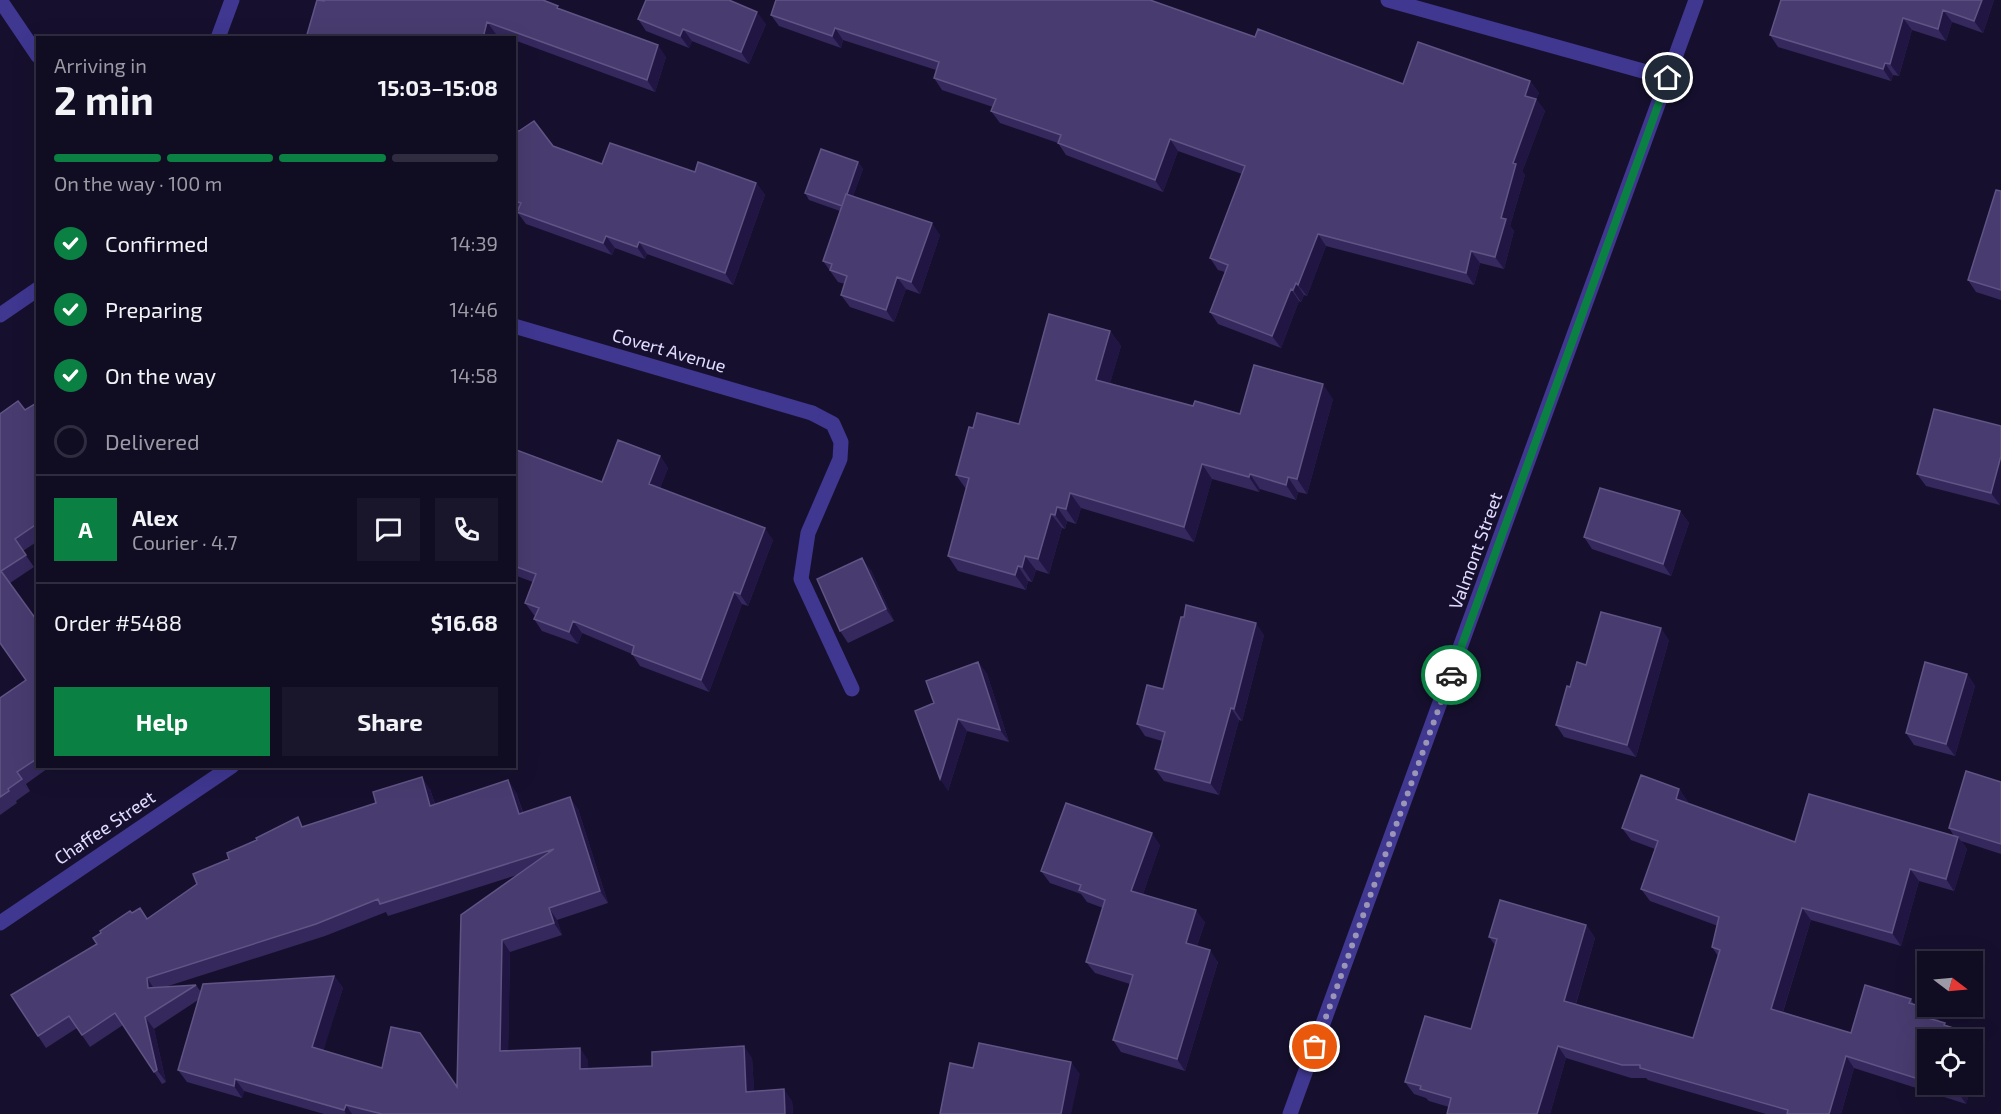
<!DOCTYPE html>
<meta charset="utf-8">
<style>
:root{--surface:#100c22;--page:#19152a;--text:#f1f3f6;--muted:#9c9ba5;--line:#302c40;--accent:#0b8043}
body{margin:0;font-family:"Exo 2",sans-serif;background:var(--page);color:var(--text);height:100vh;display:flex;flex-direction:column;font-size:22px;white-space:nowrap}
*{box-sizing:border-box;margin:0}
p{font-size:20px;color:var(--muted)}
.icon{flex:none;width:33px;height:33px;fill:none;stroke:currentColor;stroke-width:2;stroke-linecap:round;stroke-linejoin:round}
.map{position:relative;flex:1;overflow:hidden}
.side{position:absolute;left:36px;top:36px;width:480px;height:732px;display:flex;flex-direction:column;background:var(--surface);border-radius:0px;box-shadow:0 6px 24px #0002,0 0 0 2px var(--line)}
.side>*{flex:none}
.needle{width:39px;rotate:106deg}
.buttons{position:absolute;left:1917px;top:951px;display:grid;gap:12px}
.buttons a{display:grid;place-items:center;width:66px;height:66px;border-radius:0px;background:var(--surface);box-shadow:0 6px 24px #0002,0 0 0 2px var(--line);font-size:30px}
.pin{position:absolute;display:grid;place-items:center;width:51px;height:51px;color:#fff;margin:-26px;border:3px solid #fff;border-radius:50%;box-shadow:0 2px 6px #0007}
.courier{position:absolute;display:grid;place-items:center;width:60px;height:60px;margin:-30px;border:4px solid #0b8043;border-radius:50%;background:#fff;color:#222;box-shadow:0 2px 8px #0007}
.overview em{font-style:normal;font-weight:700}
.overview div{display:flex;flex-direction:column-reverse}
.overview{display:flex;align-items:center;justify-content:space-between;height:102px;padding:0 18px}
h1{font-size:39px;font-weight:700;line-height:45px}
.bar{display:grid;grid-template-columns:repeat(4,1fr);gap:9px 6px;align-content:center;height:72px;padding:0 18px}
.bar i{height:8px;border-radius:4px;background:var(--line)}
.bar .active{background:var(--accent)}
.bar p{grid-column:span 4}
.line{display:flex;align-items:center;gap:15px;padding:0 18px;border-top:2px solid var(--line)}
.line div{flex:1}
.round{display:grid;place-items:center;flex:none;width:63px;height:63px;border-radius:0px;background:var(--page)}
ol{padding:0 18px;list-style:none}
li{display:flex;align-items:center;gap:18px;height:66px}
li p{margin-inline-start:auto}
li .icon{padding:6px;border-radius:50%;background:var(--accent);color:#fff;stroke-width:4}
li:last-child{color:var(--muted)}
li i{width:33px;height:33px;border:3px solid var(--line);border-radius:50%}
.button{display:flex;gap:12px;margin-top:auto;padding:12px 18px}
.button a{flex:1;height:69px;border-radius:0px;background:var(--accent);color:#fff;font-size:24px;font-weight:700;line-height:69px;text-align:center}
.button a+a{background:var(--page);color:var(--text)}
.map>svg:first-child{display:block}
.lines{fill:none;stroke-linecap:round;stroke-linejoin:round}
.service{stroke:#3f3790;stroke-width:15}
.minor{stroke:#3f3790;stroke-width:15}
.wall{fill:#35285d;fill-rule:evenodd}
.shaded-wall{fill:#211643}
.building{fill:#483b6f;stroke:#605485;stroke-width:1.5}
.done{stroke:#9b95b6;stroke-width:6;stroke-dasharray:0 10.8}
.route{stroke:#0b8043;stroke-width:8}
.labels{text-anchor:middle;stroke-width:4.5;stroke-linejoin:round;paint-order:stroke}
.street-label{font-size:18px;fill:#e2ddff;stroke:#16102e}
</style>
<div class="map">
<svg width="2001" height="1114" viewBox="0 0 2001 1114">
<rect width="100%" height="100%" fill="#16102e"/>
<g class="lines">
<path class="service" d="M812,413L833,424L841,442L840,459L808,533L801,579L852,689"/>
<path class="minor" d="M0,0L38,56
M1388,0L1668,78
M218,38L232,0
M0,315L38,289
M514,326L812,413
M0,923L232,766
M1290,1114L1696,0"/>
</g>
<path class="wall" d="M1781,0H1994L1983,33L1952,22L1946,41L1912,30L1899,76L1893,75L1891,81L1778,47L1770,35Z
M324,1L561,10L666,57L655,92L514,40V38H507L496,34L495,38H306Z
M771,15L1255,37L1403,84L1530,81L1539,93L1536,99L1545,111L1522,172L1525,175L1510,226L1514,231L1504,269L1480,263L1474,285L1326,246L1307,296L1304,295L1301,302L1299,301L1281,348L1218,324L1210,312L1225,272L1218,270L1210,258L1242,174L1178,151L1163,192L1066,155L1058,143L1000,123L991,111L993,107L942,90L934,78L936,70L843,40L841,48L779,26Z
M638,19L766,24L749,64L692,41L689,48L646,31Z
M514,130L553,146L602,164L695,172L756,183L765,195L733,285L647,254L645,259L615,248L612,255L526,224L517,212L518,211L514,209Z
M858,162L863,169L853,196L940,235L920,294L906,289L894,322L850,307L841,295L845,284L838,282L823,261L840,211L809,200L805,193Z
M2001,191V300L1976,292L1968,280Z
M1110,331L1121,346L1110,383L1193,406L1240,414L1333,399L1307,494L1298,492L1296,500L1260,489L1259,492L1212,479L1194,542L1081,508L1076,524L1067,521L1065,529L1062,528L1049,574L1036,570L1032,582L1028,581L1026,590L958,571L948,556L966,489L956,475L973,428L1019,424Z
M38,402V541L23,551L34,567L10,583L38,622V766H51L26,784L30,791L16,801L17,803L0,815V698L26,680L0,643V414L25,410Z
M2001,426L2000,505L1926,486L1917,474Z
M514,449L602,482L660,456L668,468L660,488L773,540L748,606L742,604L709,692L640,666L632,654L582,633L578,644L542,631L534,619L535,616L534,615L525,603L533,582L514,575Z
M1680,511L1689,523L1671,576L1592,549L1584,537Z
M871,570L894,621L848,643L840,631Z
M1264,635L1242,721L1239,720L1219,795L1164,781L1155,769L1162,741L1145,736L1137,724L1163,689Z
M1669,640L1636,757L1564,737L1556,725L1570,687L1586,665Z
M978,662L987,674L1009,742L967,731L948,791L934,703Z
M1967,674L1975,686L1955,756L1914,745L1906,733Z
M1966,771L2001,782V854L1961,841L1967,849L1954,891L1919,881L1901,946L1811,920L1783,1012L1851,1033L1865,985L1911,999L1914,1005L1930,1009L1939,1021L1945,1023L1947,1026L1975,1035L1983,1047L1972,1082V1040H1928V1084H1972L1966,1104L1854,1068L1841,1114H1766L1648,1080L1646,1078H1631L1566,1058L1550,1114H1447L1449,1107L1429,1101L1426,1098L1414,1094L1405,1082L1425,1016L1471,1029L1495,945L1489,937L1500,900L1586,925L1595,938L1576,1004L1693,1038L1718,956L1712,947L1718,926L1650,901L1641,889L1655,849L1631,840L1622,828L1641,775L1679,789L1688,802L1687,803L1795,842L1809,794L1954,836L1949,828Z
M430,789L435,804L516,792L523,812L578,809L608,903L557,920L562,935L510,952L508,1050L588,1060V1068L652,1066L752,1058L754,1091L792,1101L793,1114H324L244,1091L242,1098L187,1082L178,1070L198,1000L154,1029L166,1082L162,1084L123,1025L90,1047L77,1028L46,1048L38,1036L97,944L101,933L132,913L148,919L197,884L229,859L305,826ZM517,875L457,1087L382,1068L323,1050L343,988L334,976L201,992L196,985L165,987L325,936L386,912L388,916Z
M1160,845L1143,894L1205,922L1197,946L1218,962L1185,1071L1121,1052L1113,1040L1130,984L1095,973L1086,962L1103,908L1087,902L1081,894L1050,883L1041,871Z"/>
<path class="shaded-wall" d="M1982,0H1994L1983,33L1974,21Z
M1943,10L1952,22L1946,41L1938,29Z
M757,12L766,24L749,64L741,52Z
M1903,18L1912,30L1899,76L1890,64Z
M487,22L496,34L495,38H483Z
M835,28L843,40L841,48L832,36Z
M683,29L692,41L689,48L680,36Z
M658,45L666,57L655,92L647,80Z
M1885,63L1893,75L1891,81L1883,69Z
M1530,81L1539,93L1533,107L1525,96Z
M1536,99L1545,111L1522,172L1525,175L1510,226L1514,231L1504,269L1495,257L1501,218L1513,163Z
M1170,139L1178,151L1163,192L1155,180Z
M858,162L863,169L847,213L843,207Z
M756,183L765,195L733,285L725,273Z
M932,223L940,235L920,294L911,282Z
M1318,234L1326,246L1307,296L1298,285Z
M606,236L615,248L612,255L603,243Z
M639,242L647,254L645,259L637,247Z
M1471,251L1480,263L1474,285L1466,273Z
M897,277L906,289L894,322L886,310Z
M1296,283L1304,295L1301,302L1293,290Z
M1291,289L1299,301L1281,348L1272,336Z
M1110,331L1121,346L1107,394L1096,380Z
M1323,384L1333,399L1307,494L1297,479Z
M660,456L668,468L657,496L649,484Z
M2001,456V500L2000,505L1991,493Z
M1202,464L1212,479L1194,542L1184,527Z
M1250,474L1260,489L1259,492L1249,477Z
M1288,477L1298,492L1296,500L1286,485Z
M1070,493L1081,508L1076,524L1066,509Z
M1057,507L1067,521L1065,529L1055,515Z
M1680,511L1689,523L1671,576L1663,564Z
M1051,514L1062,528L1049,574L1038,559Z
M765,528L773,540L748,606L740,594Z
M1025,556L1036,570L1032,582L1022,567Z
M862,558L871,570L894,621L886,609Z
M1018,566L1028,581L1026,590L1015,575Z
M734,592L742,604L709,692L701,680Z
M573,621L582,633L578,644L569,632Z
M1256,623L1264,635L1242,721L1234,709Z
M1661,628L1669,640L1636,757L1627,745Z
M978,662L987,674L1009,742L1000,730Z
M1967,674L1975,686L1955,756L1946,744Z
M1231,708L1239,720L1219,795L1210,783Z
M958,719L967,731L948,791L940,779Z
M422,777L430,789L439,818L430,806Z
M508,780L516,792L527,826L519,814Z
M1679,789L1688,802L1684,811L1676,799Z
M570,797L578,809L608,903L600,891Z
M1152,833L1160,845L1140,903L1131,891Z
M1958,837L1967,849L1954,891L1946,879Z
M1910,869L1919,881L1901,946L1892,933Z
M549,908L557,920L562,935L554,923Z
M1802,908L1811,920L1780,1021L1771,1009Z
M1196,910L1205,922L1194,955L1186,943Z
M1586,925L1595,938L1573,1013L1564,1001Z
M502,940L510,952L508,1063L500,1051Z
M1210,950L1218,962L1185,1071L1177,1059Z
M334,976L343,988L321,1059L312,1047Z
M147,978L155,990L148,988Z
M1930,1009L1939,1022L1928,1018Z
M145,1017L154,1029L166,1082L157,1070Z
M1975,1035L1983,1047L1972,1082V1042Z
M744,1046L752,1058L755,1104L746,1092Z
M1558,1046L1566,1058L1550,1114H1537Z
M580,1048L588,1060L589,1080L580,1069Z
M1846,1056L1854,1068L1841,1114H1829Z
M1071,1062L1080,1074L1071,1114H1061Z
M235,1079L244,1091L242,1098L234,1086Z
M1959,1084H1972L1966,1104L1957,1091Z
M784,1089L792,1101L793,1114H785Z
M346,1105L352,1114H346L344,1110Z"/>
<path class="building" d="M317,0L324,1V0H543L558,6L557,8L658,45L647,80L487,22L483,38H306Z
M646,0H729L757,12L741,52L683,29L680,36L638,19Z
M776,0H1150L1255,37L1258,29L1403,84L1418,42L1530,81L1525,96L1536,99L1513,163L1516,164L1501,218L1506,219L1495,257L1471,251L1466,273L1318,234L1298,285L1296,283L1293,290L1291,289L1272,336L1210,312L1228,265L1210,258L1245,166L1170,139L1155,180L1058,143L1061,135L991,111L996,99L934,78L939,62L835,28L832,36L771,15Z
M1781,0H1982L1974,21L1943,10L1938,29L1903,18L1890,64L1885,63L1883,69L1770,35Z
M534,121L553,146L602,164L610,143L695,172L698,162L756,183L725,273L639,242L637,247L606,236L603,243L517,212L521,203L514,201V130L519,131Z
M821,149L858,162L847,194H846L842,206L805,193Z
M1996,190L2001,191V290L1968,280Z
M846,194L932,223L911,282L897,277L886,310L841,295L847,276L830,270L832,264L823,261Z
M1049,314L1110,331L1096,380L1193,406L1195,401L1240,414L1254,365L1323,384L1297,479L1288,477L1286,485L1250,474L1249,477L1202,464L1184,527L1070,493L1066,509L1057,507L1055,515L1051,514L1038,559L1025,556L1022,567L1018,566L1015,575L948,556L969,478L956,475L969,427L973,428L977,413L1019,424Z
M18,401L25,410L38,402V523L15,539L26,555L1,571L38,622V758L17,772L22,779L8,789L9,791L0,797V698L26,680L0,643V414Z
M1934,409L2001,426V456L1991,493L1917,474Z
M618,440L660,456L649,484L765,528L740,594L734,592L701,680L632,654L634,646L573,621L569,632L534,619L539,608L525,603L536,574L514,566V449L602,482Z
M1600,488L1680,511L1663,564L1584,537Z
M862,558L886,609L840,631L817,579Z
M1186,605L1256,623L1234,709L1231,708L1210,783L1155,769L1165,732L1137,724L1147,685L1163,689L1181,617H1184Z
M1601,612L1661,628L1627,745L1556,725L1567,686L1570,687L1577,662L1586,665Z
M978,662L1000,730L958,719L940,779L915,711L934,703L926,681Z
M1925,662L1967,674L1946,744L1906,733Z
M1966,771L2001,782V844L1949,828Z
M1641,775L1679,789L1676,799L1795,842L1809,794L1958,837L1946,879L1910,869L1892,933L1802,908L1771,1009L1851,1033L1865,985L1911,999L1909,1003L1930,1009L1928,1018L1945,1023L1944,1025L1975,1035L1972,1042V1040H1928V1082L1846,1056L1829,1114H1787L1788,1110L1640,1068V1065H1622L1558,1046L1537,1114H1447L1451,1098L1420,1089L1421,1086L1405,1082L1425,1016L1471,1029L1497,939L1489,937L1500,900L1586,925L1564,1001L1693,1038L1720,950L1712,947L1719,917L1641,889L1658,841L1622,828Z
M422,777L430,806L508,780L519,814L570,797L600,891L549,908L554,923L502,940L500,1051L580,1048V1069L652,1066V1052L744,1046L746,1092L784,1089L785,1114H382L346,1105L344,1110L235,1079L234,1086L178,1070L203,984L334,976L312,1047L382,1068L391,1027L420,1033L457,1087L461,915L554,849L380,904L378,899L316,924L147,978L148,988L196,985L145,1017L157,1070L154,1072L115,1013L82,1035L69,1016L38,1036L11,995L97,944L93,938L101,933L100,931L130,911L132,913L140,908L147,919L197,884L193,874L229,859L227,853L257,840L256,838L298,817L302,827L376,803L373,792Z
M1066,803L1152,833L1131,891L1196,910L1186,943L1210,950L1177,1059L1113,1040L1133,975L1086,962L1105,900L1079,890L1081,885L1041,871Z
M979,1043L1071,1062L1061,1114H940L950,1063L973,1068Z
M1936,1084H1959L1957,1091Z"/>
<g class="lines">
<path class="done" d="M1315,1047L1451,675"/>
<path class="route" d="M1451,675L1668,78"/>
</g>
<g class="labels">
<g class="street-label">
<text transform="translate(669 351) rotate(16)" y="6">Covert Avenue</text>
<text transform="translate(1476 551) rotate(-70)" y="6">Valmont Street</text>
<text transform="translate(105 828) rotate(-34)" y="6">Chaffee Street</text>
</g>
</g>
</svg>
<div class="buttons">
<a><svg class="needle" viewBox="-14 -14 28 28"><path d="M0-13l5 13h-10z" fill="#e53935"/><path d="M0 13l5-13h-10z" fill="#9c9ba5"/></svg></a>
<a><svg class="icon" aria-label="locate" viewBox="0 0 24 24"><circle cx="12" cy="12" r="6"/><path d="M12 2v4M12 18v4M2 12h4M18 12h4"/></svg></a>
</div>
<div class="pin" style="left:1315px;top:1047px;background:#ea580c"><svg class="icon" aria-label="bag" viewBox="0 0 24 24"><path d="M5 8h14l-1 12H6zM9 8a3 3 0 0 1 6 0"/></svg></div>
<div class="pin" style="left:1668px;top:78px;background:#1f2937"><svg class="icon" aria-label="home" viewBox="0 0 24 24"><path d="M3 11l9-7 9 7M6 9v11h12V9"/></svg></div>
<div class="courier" style="left:1451px;top:675px"><svg class="icon" aria-label="car" viewBox="0 0 24 24"><path d="M5 17H2v-5l4-1 3-4h7l3 4 3 1v5h-3M9 17h6M6 11h13"/><circle cx="7" cy="17" r="2"/><circle cx="17" cy="17" r="2"/></svg></div>
<section class="side">
<div class="overview"><div><h1>2 min</h1><p>Arriving in</p></div><em>15:03–15:08</em></div>
<div class="bar"><i class="active"></i><i class="active"></i><i class="active"></i><i></i><p>On the way · 100 m</p></div>
<ol>
<li><svg class="icon" aria-label="check" viewBox="0 0 24 24"><path d="M5 12l5 5 9-10"/></svg>Confirmed<p>14:39</p></li>
<li><svg class="icon" aria-label="check" viewBox="0 0 24 24"><path d="M5 12l5 5 9-10"/></svg>Preparing<p>14:46</p></li>
<li><svg class="icon" aria-label="check" viewBox="0 0 24 24"><path d="M5 12l5 5 9-10"/></svg>On the way<p>14:58</p></li>
<li><i></i>Delivered</li>
</ol>
<div class="line" style="height:108px"><b class="round" style="background:var(--accent);color:#fff">A</b><div><b>Alex</b><p>Courier · 4.7</p></div><a class="round"><svg class="icon" aria-label="chat" viewBox="0 0 24 24"><path d="M4 5h16v11H9l-5 4z"/></svg></a><a class="round"><svg class="icon" aria-label="phone" viewBox="0 0 24 24"><path d="M5 4h4l2 5-3 2q2 4 5 5l2-3 5 2v4C11 20 4 13 5 4z"/></svg></a></div>
<div class="line" style="height:78px"><div>Order #5488</div><b>$16.68</b></div>
<div class="button"><a>Help</a><a>Share</a></div>
</section>
</div>
